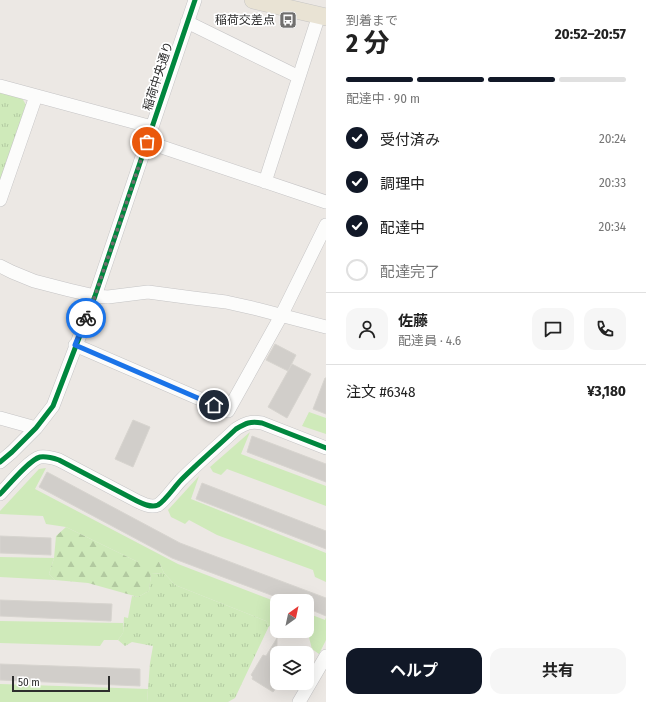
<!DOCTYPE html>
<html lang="ja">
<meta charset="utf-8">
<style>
:root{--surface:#fff;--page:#f6f6f6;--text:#222;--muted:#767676;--line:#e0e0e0;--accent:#111827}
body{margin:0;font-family:"Fira Sans Condensed","Noto Sans JP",sans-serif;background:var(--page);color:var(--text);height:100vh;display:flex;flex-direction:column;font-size:15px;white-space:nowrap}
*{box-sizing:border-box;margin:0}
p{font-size:13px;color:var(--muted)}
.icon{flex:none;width:22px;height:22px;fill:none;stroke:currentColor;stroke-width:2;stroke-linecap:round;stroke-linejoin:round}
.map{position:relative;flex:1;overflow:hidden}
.side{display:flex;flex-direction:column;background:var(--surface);width:320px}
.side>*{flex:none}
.needle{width:26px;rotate:33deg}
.tools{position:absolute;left:270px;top:594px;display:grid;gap:8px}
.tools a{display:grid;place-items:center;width:44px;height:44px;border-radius:8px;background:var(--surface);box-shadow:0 4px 16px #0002;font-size:20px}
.scale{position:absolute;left:12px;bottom:10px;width:98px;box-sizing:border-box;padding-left:4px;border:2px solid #2e2e2e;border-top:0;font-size:11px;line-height:14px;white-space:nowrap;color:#2e2e2e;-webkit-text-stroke:3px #fff;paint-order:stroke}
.pin{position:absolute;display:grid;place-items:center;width:34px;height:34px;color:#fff;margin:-17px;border:2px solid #fff;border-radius:50%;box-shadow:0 1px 4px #0007}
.courier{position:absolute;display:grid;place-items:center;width:40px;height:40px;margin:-20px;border:3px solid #1a73e8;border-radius:50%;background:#fff;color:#222;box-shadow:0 1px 5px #0007}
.summary em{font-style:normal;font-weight:700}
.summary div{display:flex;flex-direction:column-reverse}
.summary{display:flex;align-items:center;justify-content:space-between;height:68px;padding:0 20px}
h1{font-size:26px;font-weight:700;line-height:30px}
.bar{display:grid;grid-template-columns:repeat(4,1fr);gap:6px 4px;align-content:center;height:48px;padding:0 20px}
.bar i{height:5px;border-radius:3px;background:var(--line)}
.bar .on{background:var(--accent)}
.bar p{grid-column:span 4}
.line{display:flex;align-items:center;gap:10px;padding:0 20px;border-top:1px solid var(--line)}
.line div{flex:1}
.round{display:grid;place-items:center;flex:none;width:42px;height:42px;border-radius:12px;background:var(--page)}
ol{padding:0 20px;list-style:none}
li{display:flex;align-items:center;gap:12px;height:44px}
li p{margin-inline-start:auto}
li .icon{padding:4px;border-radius:50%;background:var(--accent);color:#fff;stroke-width:4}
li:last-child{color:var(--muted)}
li i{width:22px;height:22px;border:2px solid var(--line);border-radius:50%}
.primary-button{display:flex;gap:8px;margin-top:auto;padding:8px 20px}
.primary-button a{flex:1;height:46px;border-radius:12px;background:var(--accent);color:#fff;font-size:16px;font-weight:700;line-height:46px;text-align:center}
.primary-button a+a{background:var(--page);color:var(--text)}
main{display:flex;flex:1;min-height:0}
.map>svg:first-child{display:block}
.grass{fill:#cfeaba}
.forest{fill:url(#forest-firs)}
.park{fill:url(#park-tufts)}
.building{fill:#d1ceca;stroke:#d7d4cf}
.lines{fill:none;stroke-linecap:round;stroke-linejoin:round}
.minor-casing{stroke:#c5c4c5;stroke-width:14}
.major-casing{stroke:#c6c5c4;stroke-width:18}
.minor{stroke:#fcfcfb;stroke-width:13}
.major{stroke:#e9e3d4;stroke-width:17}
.cycleway-casing{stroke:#fff;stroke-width:8}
.cycleway{stroke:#00873e;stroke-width:5}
.done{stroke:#706f6e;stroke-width:4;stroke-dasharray:0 7.2}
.route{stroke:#1a73e8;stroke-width:5}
.labels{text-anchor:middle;stroke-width:3.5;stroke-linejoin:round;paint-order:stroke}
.poi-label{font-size:12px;fill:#2e2e2e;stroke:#fff;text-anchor:end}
.street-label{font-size:12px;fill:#2e2e2e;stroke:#fff}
</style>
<main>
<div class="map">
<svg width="326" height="702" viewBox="0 0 326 702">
<defs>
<pattern id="forest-firs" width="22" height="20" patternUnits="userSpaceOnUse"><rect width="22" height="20" fill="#cfeaba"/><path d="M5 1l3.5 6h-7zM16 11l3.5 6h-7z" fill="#b2c9a0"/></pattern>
<pattern id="park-tufts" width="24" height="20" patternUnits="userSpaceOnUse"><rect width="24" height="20" fill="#cfeaba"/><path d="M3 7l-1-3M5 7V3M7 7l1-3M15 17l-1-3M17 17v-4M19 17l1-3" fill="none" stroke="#b2c9a0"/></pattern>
</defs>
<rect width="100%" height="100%" fill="#ece8e4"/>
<path class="grass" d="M309,412L326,418V434L302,426Z
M250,432L241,454L326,486V506L227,469L221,475L213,472L210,467Z
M46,468L35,489L178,564L277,602V629L269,626L266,621L175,585L164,573L159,562H138L66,527L46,524L43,516L0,514V511L39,469Z
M199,476L191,499L326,553V582L315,577L313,570L217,535L189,520L185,524L171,517L168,510Z
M0,557L54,558L49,574L55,580L0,577Z
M307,613L325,620L326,617V640L319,654L312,649L307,630Z
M0,621L123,623V633L118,640H104L100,646L0,643Z
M0,684L148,689L147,702H0Z"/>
<path class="forest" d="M66,527L138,562H159L164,573L151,574L149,591L138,597L88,583L55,580L49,574L54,558L56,536Z"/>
<path class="park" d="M0,92L22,98L26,105L0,181Z
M164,573L175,585L266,621L269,626L235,698L228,702H147L150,663L153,646L132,642L125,646L118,640L123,633L124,617L128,618L132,596L138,597L149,591L151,574Z"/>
<path class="building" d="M275,344L296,355L288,371L266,360Z
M292,364L311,374L287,418L268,407Z
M325,378H326V414L313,409Z
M133,420L150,427L133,467L115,459Z
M252,436L326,464V482L247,452Z
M47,472L180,543L326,598V616L307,608V601H287L172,558L39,487Z
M202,483L326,531V549L196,499Z
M0,536L51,538V555L0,553Z
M0,600L112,604L111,621L0,616Z
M277,638V687L273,692L252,679L253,677L251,675L263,655L266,656Z
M0,664L140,669V686L0,680Z"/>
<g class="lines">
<defs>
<path id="minor" d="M187,22L299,77
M0,86L152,127
M147,142L326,202
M265,182L319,15
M0,200L36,96
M0,266L12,272L34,281L69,290L95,296L108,297L148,292L193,298L226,302L257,309L326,327
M75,345L228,411L281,316L326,225
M0,418L36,428
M0,462L12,452L36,428L53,406L95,296L195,0
M0,494C8,486 29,460 40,457C47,456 53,458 59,460L137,501C143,504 151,508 158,505C165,501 175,486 181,480C199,462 218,446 236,429C246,423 250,421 262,423L326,448
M299,702L326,656"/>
<path id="major" d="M253,0L326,17"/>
</defs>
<use href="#minor" class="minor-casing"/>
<use href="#major" class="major-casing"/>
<use href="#minor" class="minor"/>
<use href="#major" class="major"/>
<defs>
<path id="cycleway" d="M0,462L12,452L36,428L53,406L95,296L195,0
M0,494C8,486 29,460 40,457C47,456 53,458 59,460L137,501C143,504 151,508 158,505C165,501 175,486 181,480C199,462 218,446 236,429C246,423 250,421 262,423L326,448"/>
</defs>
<use href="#cycleway" class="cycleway-casing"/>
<use href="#cycleway" class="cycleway"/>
</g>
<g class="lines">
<path class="done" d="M86,318L95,296L147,142"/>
<path class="route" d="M86,318L75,345L214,405"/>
</g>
<defs>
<symbol id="bus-square" viewBox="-11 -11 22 22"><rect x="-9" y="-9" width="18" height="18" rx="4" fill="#706f6e" stroke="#fff"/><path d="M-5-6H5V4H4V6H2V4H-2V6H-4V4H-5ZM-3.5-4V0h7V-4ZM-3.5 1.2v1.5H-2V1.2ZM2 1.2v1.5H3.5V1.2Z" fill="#fff"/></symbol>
</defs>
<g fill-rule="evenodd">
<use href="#bus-square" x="278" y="10" width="20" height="20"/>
</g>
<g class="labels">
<g class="poi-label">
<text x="275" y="24">稲荷交差点</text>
</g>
<g class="street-label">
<text transform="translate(158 76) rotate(-72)" y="4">稲荷中央通り</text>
</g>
</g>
</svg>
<div class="tools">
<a><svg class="needle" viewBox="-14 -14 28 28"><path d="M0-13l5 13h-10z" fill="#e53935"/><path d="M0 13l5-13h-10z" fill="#767676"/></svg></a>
<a><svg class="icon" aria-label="layers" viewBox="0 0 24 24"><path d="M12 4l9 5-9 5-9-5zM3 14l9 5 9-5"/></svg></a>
</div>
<div class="scale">50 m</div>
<div class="pin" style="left:147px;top:142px;background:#ea580c"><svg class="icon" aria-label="bag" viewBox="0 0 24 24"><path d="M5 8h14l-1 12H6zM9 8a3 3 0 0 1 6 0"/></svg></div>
<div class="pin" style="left:214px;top:405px;background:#1f2937"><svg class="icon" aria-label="home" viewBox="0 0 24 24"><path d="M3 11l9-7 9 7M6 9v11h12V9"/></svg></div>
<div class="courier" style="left:86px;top:318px"><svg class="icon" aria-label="bike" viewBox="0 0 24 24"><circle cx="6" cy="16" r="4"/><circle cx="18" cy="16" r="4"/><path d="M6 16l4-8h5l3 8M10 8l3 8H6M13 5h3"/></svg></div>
</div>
<section class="side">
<div class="summary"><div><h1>2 分</h1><p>到着まで</p></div><em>20:52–20:57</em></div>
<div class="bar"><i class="on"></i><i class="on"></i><i class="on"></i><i></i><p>配達中 · 90 m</p></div>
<ol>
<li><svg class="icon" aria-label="check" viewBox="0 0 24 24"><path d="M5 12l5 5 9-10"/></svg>受付済み<p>20:24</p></li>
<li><svg class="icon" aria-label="check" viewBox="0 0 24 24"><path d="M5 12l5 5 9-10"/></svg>調理中<p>20:33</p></li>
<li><svg class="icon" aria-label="check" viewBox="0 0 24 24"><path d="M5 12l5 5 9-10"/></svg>配達中<p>20:34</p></li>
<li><i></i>配達完了</li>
</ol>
<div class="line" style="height:72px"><a class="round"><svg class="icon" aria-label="person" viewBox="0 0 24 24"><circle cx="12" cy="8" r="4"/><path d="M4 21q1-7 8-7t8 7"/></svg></a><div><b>佐藤</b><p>配達員 · 4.6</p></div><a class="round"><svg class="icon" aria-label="chat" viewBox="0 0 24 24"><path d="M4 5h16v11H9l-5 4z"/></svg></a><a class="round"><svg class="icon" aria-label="phone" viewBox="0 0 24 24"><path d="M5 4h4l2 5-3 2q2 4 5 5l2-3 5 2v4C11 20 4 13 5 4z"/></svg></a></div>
<div class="line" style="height:52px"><div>注文 #6348</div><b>¥3,180</b></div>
<div class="primary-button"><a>ヘルプ</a><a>共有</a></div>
</section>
</main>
